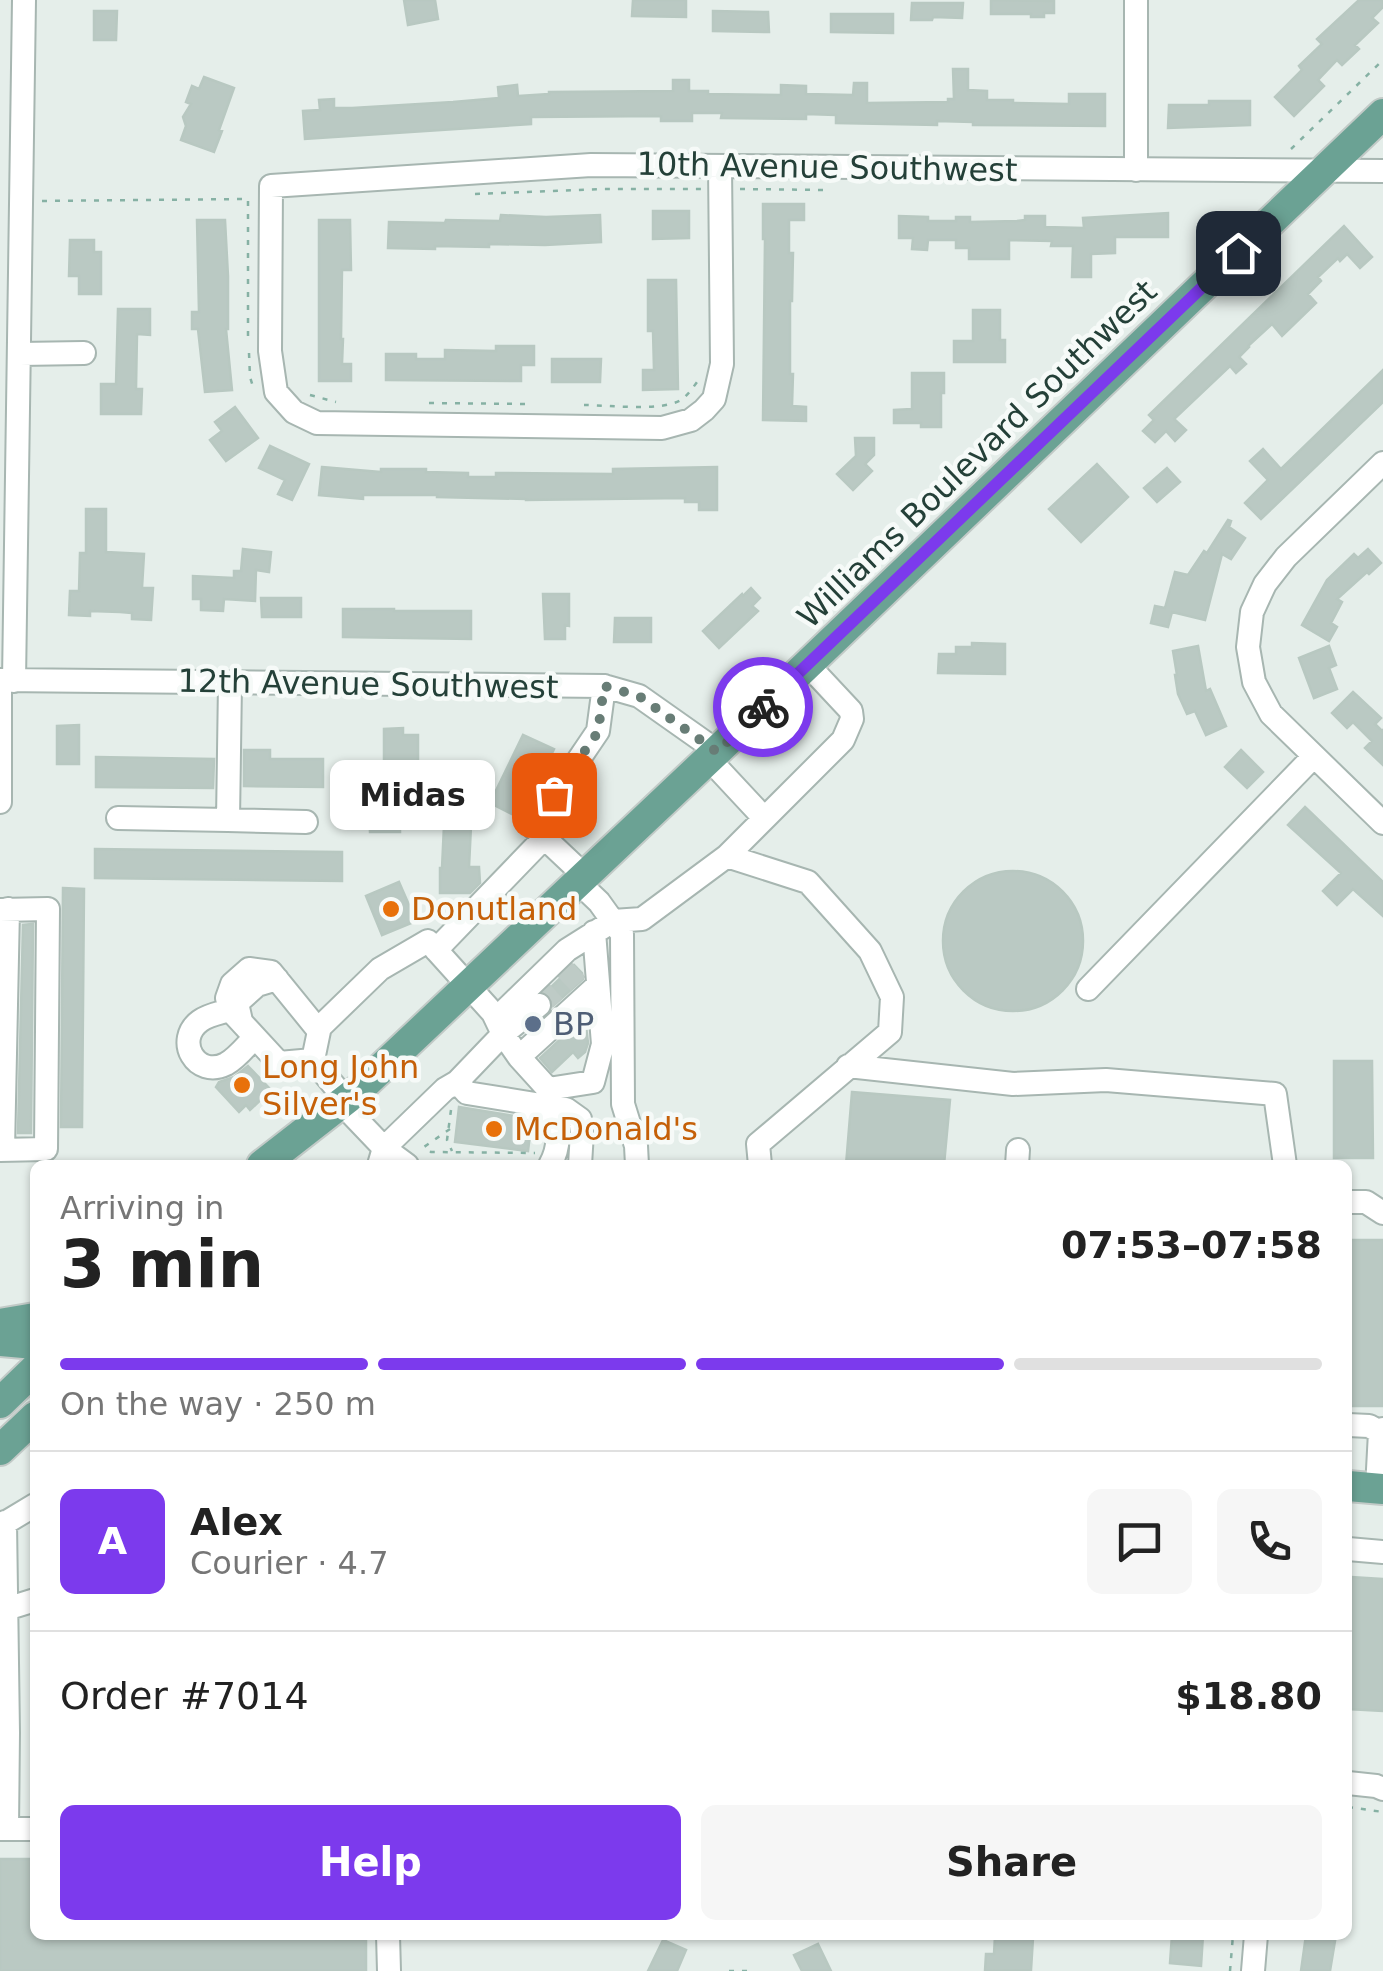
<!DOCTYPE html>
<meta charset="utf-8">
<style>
:root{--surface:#fff;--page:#f6f6f6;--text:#222;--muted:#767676;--line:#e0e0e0;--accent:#7c3aed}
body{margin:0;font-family:"DejaVu Sans",sans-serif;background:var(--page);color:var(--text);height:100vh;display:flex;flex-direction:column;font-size:38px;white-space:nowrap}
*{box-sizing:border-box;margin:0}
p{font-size:32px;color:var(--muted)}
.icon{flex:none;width:55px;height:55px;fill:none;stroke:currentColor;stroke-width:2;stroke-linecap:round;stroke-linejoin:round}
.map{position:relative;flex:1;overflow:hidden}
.sheet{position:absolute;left:30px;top:1160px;width:1322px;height:780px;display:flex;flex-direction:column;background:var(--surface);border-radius:15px;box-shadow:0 2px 8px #0004}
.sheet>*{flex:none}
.pin{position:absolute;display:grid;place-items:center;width:85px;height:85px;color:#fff;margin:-42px;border-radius:20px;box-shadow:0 5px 15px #0006}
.courier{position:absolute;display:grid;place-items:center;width:100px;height:100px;margin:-50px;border:8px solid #7c3aed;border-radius:50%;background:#fff;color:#222;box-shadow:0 2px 12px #0007}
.bubble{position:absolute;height:70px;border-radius:15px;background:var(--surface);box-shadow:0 2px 8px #0004;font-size:32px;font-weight:700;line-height:70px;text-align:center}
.headline em{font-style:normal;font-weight:700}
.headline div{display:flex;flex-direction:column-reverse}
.headline{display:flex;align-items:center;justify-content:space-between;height:170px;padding:0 30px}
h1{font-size:65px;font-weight:700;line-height:75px}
.bar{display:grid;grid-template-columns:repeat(4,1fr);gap:15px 10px;align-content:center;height:120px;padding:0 30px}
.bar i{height:12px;border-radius:8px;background:var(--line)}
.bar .on{background:var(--accent)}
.bar p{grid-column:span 4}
.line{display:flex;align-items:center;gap:25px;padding:0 30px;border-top:2px solid var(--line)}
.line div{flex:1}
.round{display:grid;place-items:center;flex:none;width:105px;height:105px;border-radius:15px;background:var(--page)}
.button{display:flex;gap:20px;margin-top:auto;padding:20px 30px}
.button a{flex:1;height:115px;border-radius:15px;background:var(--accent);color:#fff;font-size:40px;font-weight:700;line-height:115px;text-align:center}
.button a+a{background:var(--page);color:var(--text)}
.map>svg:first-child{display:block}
.building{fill:#bac9c3;stroke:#b8c8c1;stroke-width:2.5}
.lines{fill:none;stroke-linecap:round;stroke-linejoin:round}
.minor-tunnel{stroke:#becbc6;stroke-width:22;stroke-dasharray:22 11;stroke-linecap:butt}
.minor-casing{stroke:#a7b6b1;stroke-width:26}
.major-casing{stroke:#c2cac7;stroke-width:34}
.path{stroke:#86b1a4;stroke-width:2.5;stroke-dasharray:5 8;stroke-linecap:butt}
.minor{stroke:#fff;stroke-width:22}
.major{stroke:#6ba294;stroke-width:30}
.done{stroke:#687d76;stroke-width:10;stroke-dasharray:0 18}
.route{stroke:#7c3aed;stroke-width:12}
.food-dot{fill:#e8710a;stroke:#f6faf8;stroke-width:4}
.service-dot{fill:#5c6f8a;stroke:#f6faf8;stroke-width:4}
.labels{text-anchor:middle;stroke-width:9;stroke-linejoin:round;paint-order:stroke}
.street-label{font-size:32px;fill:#244038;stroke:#f6faf8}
.food-label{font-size:32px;fill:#c56008;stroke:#f6faf8;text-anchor:start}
.service-label{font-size:32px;fill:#4e5e75;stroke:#f6faf8;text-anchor:start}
</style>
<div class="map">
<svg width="1383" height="1971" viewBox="0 0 1383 1971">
<rect width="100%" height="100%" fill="#e5eeea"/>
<path class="building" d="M404,0H435L438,19L408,25Z
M633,0H686V17L632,16Z
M991,0L1054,1V13H1044V17H1031V14H991Z
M1359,0H1383V7L1372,18L1378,23L1355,45L1359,49L1342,65L1337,60L1318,80L1324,86L1294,116L1275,97L1302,70L1299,66L1322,44L1317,39Z
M912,3H963L962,18L933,17L932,20H911Z
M94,11H117L116,40H94Z
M713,11L768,12L769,32L713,31Z
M831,14H893V33L831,32Z
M953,69H968V90L987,91V100H1013V103L1069,104V94H1105V126L973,125V122L937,121V125L836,123V115L806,114V119L721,118L722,113H692V121H661V116L531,117V124L305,139L303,111L320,110L319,100L334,99V108H352L453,102L499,98L498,87L517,85L518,96L549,94V92L673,91V80H689V91H708V94L781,95V85L806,86V94L853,95L854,83H867V103L948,102V99H954Z
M204,77L234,88L219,130L222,131L214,152L181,140L186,126L183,117L191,104L186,102L192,86L199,89Z
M1209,101H1250V125L1168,128L1169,105H1209Z
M763,204H804V220H789V253H793L792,301H790V374H793L792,406L806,407V421L763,420L765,239H763Z
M653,211H689V238L653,239Z
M1168,213V237H1115V253L1091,254V277H1072L1073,246H1051L1052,241L1009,240V259H969V248H956V240H928L927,250L912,249L913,238H899V216L928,217V221H956V217H970V222L1017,221L1025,220V216H1045V227L1084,228L1083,218Z
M501,215L546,217L600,215L601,242L545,245L489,244V247L435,246V249L388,248L389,222L445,223L446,220L500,221Z
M197,220H225L228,276V329H226L232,390L205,392L198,329H192V312H199Z
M319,220H350L351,270H342L341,339H343L342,364H351V381H319Z
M1344,226L1372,257L1360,268L1347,254L1340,261L1338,258L1318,277L1321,281L1308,294L1316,303L1282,336L1272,324L1248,346L1249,347L1239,357L1246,364L1236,373L1230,366L1174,419L1186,430L1175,441L1166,431L1155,442L1143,431L1154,420L1149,415Z
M70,240H94V252H101V294H79V276H69Z
M648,280H676L678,389L643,390V370H654L653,331H648Z
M118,309H150V335L137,334L136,389H142L141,414H101V384H116Z
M973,310H1000V340H1005V362H954V341H973Z
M496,346H534V365H521V381L386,380V354H416V359H445V350L496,351Z
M552,359H601L600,382H552Z
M1383,370V402L1261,519L1245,503L1268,480L1250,461L1263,449L1281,469Z
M912,373H944V393H941V427H921V423H894V410L912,409Z
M235,407L258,438L226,461L210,440L222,431L215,422Z
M855,438H874V455L865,464L872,471L853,490L837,474L856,456Z
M270,446L309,464L292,500L278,494L285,480L259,468Z
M1097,464L1128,497L1081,542L1049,509Z
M322,467L381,472V469H426V472L468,473V477H496V473L613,474V469L717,467V510H699V502H685V498L526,500V499L437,497V495H363V499L319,495Z
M1167,468L1180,482L1157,502L1144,488Z
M86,509H106V552L144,554L142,588H153L151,620L132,619V613L120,612L90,611V616L69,615L70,591H79L80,553H86Z
M1228,520L1231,521L1229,527L1245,538L1231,559L1222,554L1205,620L1172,612L1168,627L1151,623L1155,606L1165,608L1175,572L1188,575L1204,551L1207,553Z
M243,549L271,552L269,572L256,570L255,601L224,599L223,611L201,610V599H193V576L234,578V571H241Z
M1368,549L1381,563L1369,574L1367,572L1337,599L1342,602L1331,623L1337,627L1329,641L1302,625L1327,580L1354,554L1358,558Z
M751,588L760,598L752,606L758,611L719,648L703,631L742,594L743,596Z
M543,594H569V626L565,625V639H545Z
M261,598H301V617H262Z
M343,609H394V611H471V639L343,637Z
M615,618H651V642H614Z
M972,643L1005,644V674L938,673L939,654H956V647H972Z
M1198,646L1206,691L1210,689L1226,726L1206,735L1195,711L1187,714L1178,694L1175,675H1177L1173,651Z
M1329,646L1336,665L1329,668L1337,689L1314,698L1299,658Z
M1353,692L1381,718L1375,724L1382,731L1383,730V765L1365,748L1372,741L1353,722L1347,728L1332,713Z
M79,725V764H57V726Z
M403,728V735H418V763H403V768H384V729Z
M523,735L554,749L520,818L490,803Z
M244,750H270V759H323V787L244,786Z
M1241,750L1263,772L1247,788L1225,767Z
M96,757L214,759L213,788L96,787Z
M1305,807L1383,882V916L1353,889L1337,905L1323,891L1341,873L1288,825Z
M400,809V832H370L369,810Z
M444,825L471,826L469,867H479L480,883L470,893H440V868H442Z
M95,849L342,852V881L95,878Z
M943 941a70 70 0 1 1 140 0a70 70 0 1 1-140 0Z
M399,882L416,921L382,935L366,896Z
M63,888L84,889L82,1127H61Z
M33,924L31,1133H18L23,925Z
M574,965L582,973L583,979L554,1005L551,996L546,992Z
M581,1020L586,1026L588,1043L585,1052L578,1058L573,1052L552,1072L540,1058Z
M1334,1061H1372L1373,1158H1334Z
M248,1066L271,1090L250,1110L246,1105L239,1112L216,1087L219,1082L234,1077Z
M852,1092L950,1100L944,1165H846Z
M459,1107L520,1117L531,1126L528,1151L455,1142Z
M1348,1240H1383V1406H1348Z
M1351,1577L1383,1579V1711L1348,1709V1632Z
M0,1859H35V1935H336V1940H366V1971H0Z
M1172,1935H1203L1201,1966L1170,1963Z
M1306,1935H1336L1330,1971H1301Z
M995,1936L1033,1938L1031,1970L985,1971L986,1954H994Z
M663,1940L686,1950L677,1971H648Z
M818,1944L831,1971H802L794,1955Z"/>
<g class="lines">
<path class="minor-tunnel" d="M539,1005L578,969"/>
<defs>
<path id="minor" d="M1136,0V170
M720,166L722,364L714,399L704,410L691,420L662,428L317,423L294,412L276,392L270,351L271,186L591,165L1383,171
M20,354L84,353
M1383,463L1286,557L1265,584L1252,612L1248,647L1254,682L1271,714L1383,823
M0,680L604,686L639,696L717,751
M0,680V802
M14,681L24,0
M709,759L764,818
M118,818L228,820L230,683
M228,820L306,822
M727,856L808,882L870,951L892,997L890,1032L758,1144L760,1165
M585,876L533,827L598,731L604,686
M578,882L599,902L622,934L623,1104L636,1146L637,1165
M0,910L48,909L46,1149L0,1150
M436,950L544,838
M249,969L271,972L319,1031L313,1060L279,1063L230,1010L227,998L232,984Z
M1088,989L1314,756
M539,1005L503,1034L519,1057L548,1089L593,1082L603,1044L594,932
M230,1010C220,1013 208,1015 200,1021C174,1040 196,1079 226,1064C237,1058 246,1046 255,1037
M496,1019L567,950L613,921L642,919L727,856L843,740L852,719L851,711L808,665
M241,1021L237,1003L257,985L277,979
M318,1029L380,969L428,941L493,1013L503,1034L457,1082L445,1089L384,1148L379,1165
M519,1057L598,985
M313,1060L346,1100
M848,1066L1013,1084L1106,1080L1275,1094L1285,1165
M457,1082L467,1093L566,1109L580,1119L582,1132L580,1165
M342,1104L384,1148L407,1165
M534,1111L550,1113C560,1130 560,1147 550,1165
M3,1150L8,909
M1017,1165L1018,1150
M1348,1202H1366L1383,1213
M1348,1425L1369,1426L1380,1432
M1377,1488L1380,1432L1383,1429
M0,1526L35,1505
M1348,1549L1383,1552
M6,1609L35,1600
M0,1733H8L5,1522
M1348,1783L1376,1786L1383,1789
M0,1829H35
M7,1829L8,1733
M388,1935L389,1971
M1253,1971L1256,1935"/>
<path id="major" d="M262,1165L357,1091L717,751L1383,114
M0,1324L35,1318
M0,1341L35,1344
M0,1403L35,1369
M0,1450L35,1417
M1348,1486L1383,1489"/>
</defs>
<use href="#minor" class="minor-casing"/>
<use href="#major" class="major-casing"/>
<path class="path" d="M1291,149L1383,60
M740,189L828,190
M475,194L602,189H702
M42,201L248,199V340
M249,353L250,377L254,390
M310,395L336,402
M429,403L531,404
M584,405C609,405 660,412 681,400C688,395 692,389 697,382
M451,1110L447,1140L452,1151
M450,1129L424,1147L431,1152L535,1153
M1348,1807L1383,1812
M729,1971H754
M1230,1971L1233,1935"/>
<use href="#minor" class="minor"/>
<use href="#major" class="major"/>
</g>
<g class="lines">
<path class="done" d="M554,795L598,732L604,686L639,696L717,752L763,707"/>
<path class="route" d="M763,707L1238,253"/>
</g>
<g class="food-dot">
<circle cx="391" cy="909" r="10"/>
<circle cx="242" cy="1085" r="10"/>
<circle cx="494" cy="1129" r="10"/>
</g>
<circle class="service-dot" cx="533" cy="1024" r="10"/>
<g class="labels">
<g class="street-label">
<text transform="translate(827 167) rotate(1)" y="11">10th Avenue Southwest</text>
<text transform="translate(977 454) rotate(-44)" y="11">Williams Boulevard Southwest</text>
<text transform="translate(368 684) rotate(1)" y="11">12th Avenue Southwest</text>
</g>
<g class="food-label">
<text x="411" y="920">Donutland</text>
<text x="262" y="1078">Long John<tspan x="262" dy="37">Silver's</tspan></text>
<text x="514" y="1140">McDonald's</text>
</g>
<g class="service-label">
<text x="553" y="1035">BP</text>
</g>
</g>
</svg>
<div class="pin" style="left:554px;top:795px;background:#ea580c"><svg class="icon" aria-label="bag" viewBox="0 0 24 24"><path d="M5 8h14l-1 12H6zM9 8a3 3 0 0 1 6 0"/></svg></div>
<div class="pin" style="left:1238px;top:253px;background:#1f2937"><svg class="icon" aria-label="home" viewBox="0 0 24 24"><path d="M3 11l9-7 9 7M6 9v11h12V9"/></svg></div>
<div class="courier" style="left:763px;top:707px"><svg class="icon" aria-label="bike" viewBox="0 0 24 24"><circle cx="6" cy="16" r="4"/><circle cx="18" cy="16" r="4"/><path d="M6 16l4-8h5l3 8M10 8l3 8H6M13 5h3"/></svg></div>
<div class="bubble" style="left:330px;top:760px;width:165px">Midas</div>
<section class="sheet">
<div class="headline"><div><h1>3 min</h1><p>Arriving in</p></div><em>07:53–07:58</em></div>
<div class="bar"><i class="on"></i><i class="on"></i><i class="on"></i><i></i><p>On the way · 250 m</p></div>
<div class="line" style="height:180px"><b class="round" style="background:var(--accent);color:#fff">A</b><div><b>Alex</b><p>Courier · 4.7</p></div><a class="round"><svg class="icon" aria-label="chat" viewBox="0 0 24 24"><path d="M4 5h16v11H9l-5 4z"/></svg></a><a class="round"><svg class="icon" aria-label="phone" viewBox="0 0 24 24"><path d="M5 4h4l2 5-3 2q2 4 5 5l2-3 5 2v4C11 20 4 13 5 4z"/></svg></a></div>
<div class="line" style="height:130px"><div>Order #7014</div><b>$18.80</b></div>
<div class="button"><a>Help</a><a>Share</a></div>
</section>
</div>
